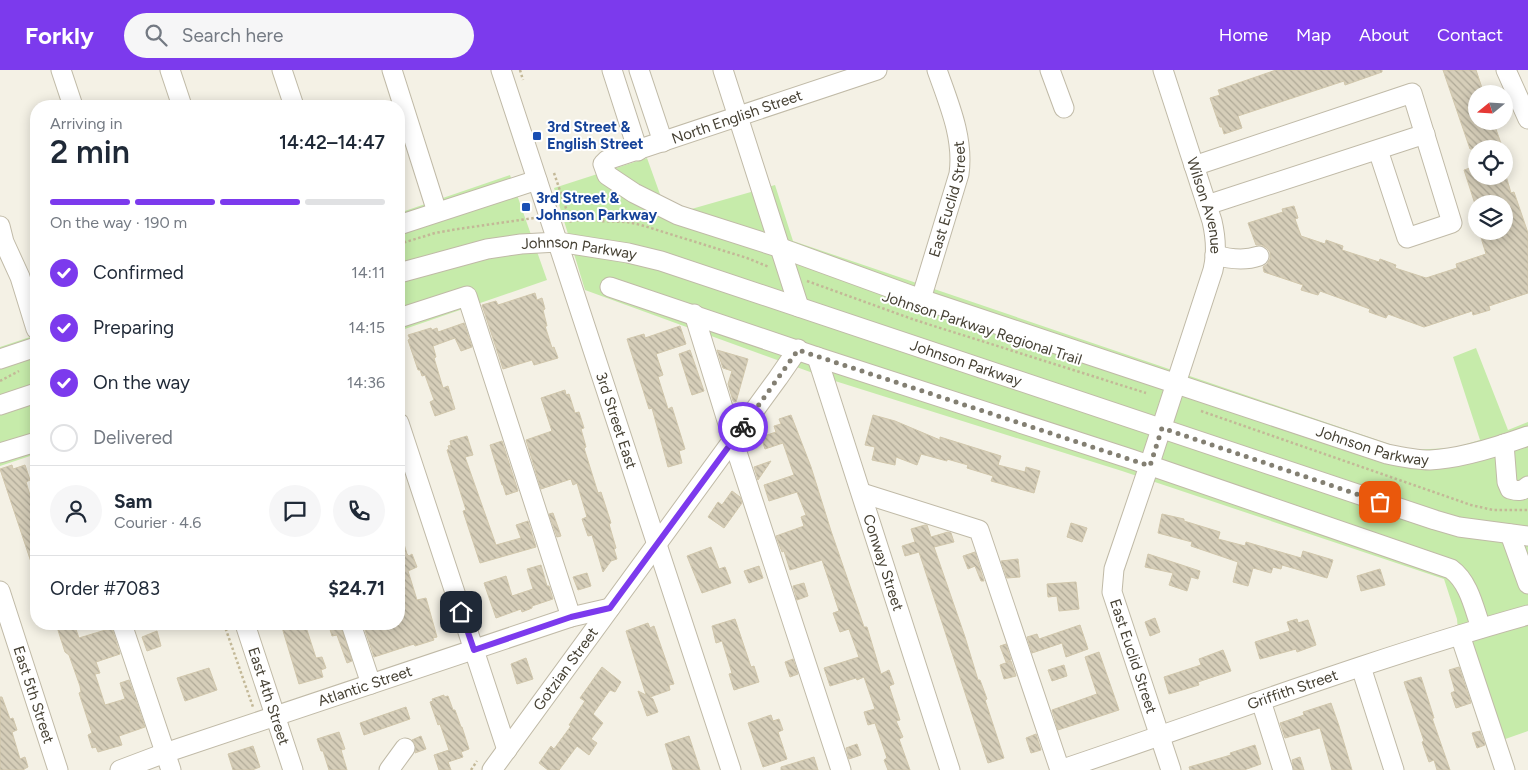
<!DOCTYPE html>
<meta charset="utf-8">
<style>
:root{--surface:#fff;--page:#f6f6f7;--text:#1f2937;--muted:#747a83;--line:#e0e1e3;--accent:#7c3aed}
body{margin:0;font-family:Figtree,sans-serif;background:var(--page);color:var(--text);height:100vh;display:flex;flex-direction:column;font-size:19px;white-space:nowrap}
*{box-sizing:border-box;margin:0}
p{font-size:16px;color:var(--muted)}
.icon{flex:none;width:28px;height:28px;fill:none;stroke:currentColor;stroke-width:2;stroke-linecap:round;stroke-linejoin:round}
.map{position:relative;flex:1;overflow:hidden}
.sheet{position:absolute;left:30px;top:30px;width:375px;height:530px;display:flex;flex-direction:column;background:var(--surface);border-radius:20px;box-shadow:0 2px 12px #0003}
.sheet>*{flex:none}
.needle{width:32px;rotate:252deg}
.controls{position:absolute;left:1468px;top:15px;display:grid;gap:10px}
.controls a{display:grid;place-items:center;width:45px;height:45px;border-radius:50%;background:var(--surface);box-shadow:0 2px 12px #0003;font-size:25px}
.pin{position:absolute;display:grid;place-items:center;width:42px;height:42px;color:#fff;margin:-21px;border-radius:10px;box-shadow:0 2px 8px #0006}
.courier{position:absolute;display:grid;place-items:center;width:50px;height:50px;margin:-25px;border:4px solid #7c3aed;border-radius:50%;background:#fff;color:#222;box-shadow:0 1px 6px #0007}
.head em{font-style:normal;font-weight:600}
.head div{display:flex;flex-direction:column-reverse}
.head{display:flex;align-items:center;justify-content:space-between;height:85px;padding:0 20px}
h1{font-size:32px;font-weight:600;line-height:38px}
.bar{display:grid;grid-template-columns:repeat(4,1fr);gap:8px 5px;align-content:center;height:60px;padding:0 20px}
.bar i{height:6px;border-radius:4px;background:var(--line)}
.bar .active{background:var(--accent)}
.bar p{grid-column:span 4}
.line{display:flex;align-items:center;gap:12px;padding:0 20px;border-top:1px solid var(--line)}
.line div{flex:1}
.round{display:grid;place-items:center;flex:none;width:52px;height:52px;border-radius:26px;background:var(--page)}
ol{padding:0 20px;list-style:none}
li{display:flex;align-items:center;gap:15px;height:55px}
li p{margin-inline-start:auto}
li .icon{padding:5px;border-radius:50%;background:var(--accent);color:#fff;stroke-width:4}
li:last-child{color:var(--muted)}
li i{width:28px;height:28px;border:2px solid var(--line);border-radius:50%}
header{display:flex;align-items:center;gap:30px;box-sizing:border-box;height:70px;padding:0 25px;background:var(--accent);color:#fff}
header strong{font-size:24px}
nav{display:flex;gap:28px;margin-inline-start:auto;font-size:18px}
.search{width:350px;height:45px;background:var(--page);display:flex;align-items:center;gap:12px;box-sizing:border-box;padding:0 18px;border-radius:28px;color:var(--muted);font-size:19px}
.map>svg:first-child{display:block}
.green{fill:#c6ebaa}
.building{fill:url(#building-back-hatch);stroke:#d1c7ac}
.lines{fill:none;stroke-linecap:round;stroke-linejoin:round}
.minor-casing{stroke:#c0baa7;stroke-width:21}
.path{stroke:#c3b897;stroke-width:2.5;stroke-dasharray:2.5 2.5;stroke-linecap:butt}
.minor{stroke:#fff;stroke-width:19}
.done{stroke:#837f72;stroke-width:5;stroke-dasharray:0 9}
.route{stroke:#7c3aed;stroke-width:6}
.transit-dot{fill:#1a4fb4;stroke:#fff;stroke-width:2}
.labels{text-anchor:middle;stroke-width:4;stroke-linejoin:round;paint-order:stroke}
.street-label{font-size:15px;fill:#464134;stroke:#fff}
.transit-label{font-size:15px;font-weight:bold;fill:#164399;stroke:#fff;text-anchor:start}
</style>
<header>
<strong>Forkly</strong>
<div class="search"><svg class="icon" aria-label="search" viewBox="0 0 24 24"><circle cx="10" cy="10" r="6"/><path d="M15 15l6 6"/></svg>Search here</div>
<nav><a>Home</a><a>Map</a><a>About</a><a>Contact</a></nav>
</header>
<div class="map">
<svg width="1528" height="700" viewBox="0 0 1528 700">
<defs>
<pattern id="building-back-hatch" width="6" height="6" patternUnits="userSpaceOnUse" patternTransform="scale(1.25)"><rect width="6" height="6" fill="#d6ceb9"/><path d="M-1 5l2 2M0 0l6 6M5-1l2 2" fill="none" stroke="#afa997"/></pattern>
</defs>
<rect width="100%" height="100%" fill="#f4f1e5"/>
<path class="green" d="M647,88L661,127L688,140L775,115L793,171L1407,380L1453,378L1480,370L1453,287L1476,278L1508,360L1528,352V661L1491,674L1460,584L1457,549L1444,509L1122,401L835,311L585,220L554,118Z
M510,105L547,210L399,261V143Z
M36,265V384L0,396V277Z"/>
<path class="building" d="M1276,0H1382V2L1345,15L1344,11L1238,46L1242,58L1224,64L1222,57H1220L1210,28L1220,25L1218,20Z
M1443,0H1476L1484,24H1476V51H1493L1503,79H1470Z
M1476,96V106H1506L1511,123L1514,122L1528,163V223L1489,236L1490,240L1473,245L1472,241L1424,257L1388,244L1386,248L1369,242L1370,239L1320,221L1318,225L1301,220L1303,215L1264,202L1263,197L1267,194L1270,189V182L1267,178L1262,175H1256L1248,153L1283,142L1282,139L1294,136L1298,148L1295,149L1301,166L1325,174L1326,170L1343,176L1342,180L1379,192L1380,189L1396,195L1395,198L1426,208L1457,198L1456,194L1486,184L1479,161H1504V134H1475L1464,100Z
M535,223L537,230L542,228L545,239L543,240L547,256H545L552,278L554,277L558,288L534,295L532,290L503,299L482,235L496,231L498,235Z
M464,253L472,277L461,281L455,268L433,276L436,287L434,288L443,318L448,316L455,339L435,346L430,332L434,330L425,305L422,306L420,300H418L408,270L410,269L408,265L431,258L432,260L437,258L438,262Z
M680,256L686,274L656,284L663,305L658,307L668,339L672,337L685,379L679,381L682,393L668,397L652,338L649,339L627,269L644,264L645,268Z
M690,280L704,321L692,325L679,284Z
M717,280L748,289L736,332L733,331L728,314L732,301L723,298Z
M565,320L566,325L569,324L575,343L579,342L584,358L581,359L586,377L584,378L598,423L601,422L611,453L609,454L616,478L614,479L617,489L611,491L603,502L592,465L588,466L582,449L587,447L577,413L573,415L571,409L541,419L526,370L552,361L541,328Z
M791,345L811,397L831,461L864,557H867L881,604L889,600L894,614L889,616L900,650L896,651L903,667L899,669L910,700H888L884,690L887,688L875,653L868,655L864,642L875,639L864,607L857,610L856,608L830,616L824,598L859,587L849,559L840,562L833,543L839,541L822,490L790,500L784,481L782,482L776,466L804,456L801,447L806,445L797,422L769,431L764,415L794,405L783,373L765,379L761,367L776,362L774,356L781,354L779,349Z
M873,345L895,351L940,370V367L1001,386L998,395L1025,402L1026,397L1040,401L1034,423L991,411L993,406L967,398L968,395L947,389V391L921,384L917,395L896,387L895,395L872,390L875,377L865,375Z
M467,366L473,385L465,387L496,475L521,468L516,455L528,451L536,477L480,493L463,441L466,440L447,380L449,379L448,376L451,375L450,371Z
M502,371L518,421L506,425L503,415H502L490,375Z
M771,391L758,410L754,397Z
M12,395L13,399L25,395L30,410L26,412L36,445V500L34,501L0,399Z
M732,421L740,427L742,433L724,458L708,447L718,432L722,435Z
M553,443L561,466L557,467L549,444Z
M1162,444L1184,449V451L1220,462L1218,469L1245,476L1246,472L1301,488L1303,481L1333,490L1327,508L1282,495L1281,499L1273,497L1271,503L1253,498L1248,516L1233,512L1238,492L1191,476L1192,472L1158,463Z
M1071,453L1087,458L1082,472L1067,467Z
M925,455H927L931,467L948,462L951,463L954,472L934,477L965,567L978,610H980L987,629L985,630L1004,688L988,693L919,482L905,486L902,476L915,472L911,459Z
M401,464L407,484L409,486L412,484L417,497L408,501L417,530L426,528L437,567L433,568L434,570L415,576L414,574L374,587L363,554H399V465Z
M711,477L719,499L725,497L731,513L702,523L687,486Z
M975,482L984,511H981L975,496L968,499L963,486Z
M1148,484L1200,501L1198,509L1191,507L1187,521L1169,515L1173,503L1145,497Z
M1018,489L1020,507L1007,508L1001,491Z
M541,495L547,516H549L553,529L532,536V538L522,542L521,539L496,548L484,513L506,506L512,526L533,519L527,499Z
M759,496L763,508L749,513L744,501Z
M1380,499L1385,515L1361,521L1357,506Z
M587,503L591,516L578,520L573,507Z
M1076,512L1079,539L1059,541L1057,526L1048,527L1047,514Z
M804,513L808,526L797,530L793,516Z
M1155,548L1160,562L1150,566L1145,552Z
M735,549L751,597L754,596L759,612L734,620L729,604L732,603L722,571L716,573L712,556Z
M1297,549L1298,553L1308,550L1316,575L1297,582L1296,579L1260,589L1255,572L1290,561L1287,552Z
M648,553L650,558L654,556L674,614L669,615L670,620L650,627L653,629L658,642L647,646L638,621L646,625L626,561Z
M56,554H74L79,568L112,558L120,584L96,592L100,603L95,604L105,635L125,629L120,613L129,610L145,657L119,666L122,675L98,682L96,677L92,678L88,665L92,663L79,623L81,622L80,616L69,585L65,582Z
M281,554H305L316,588L322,587L326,598L321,600L323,607L299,614Z
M336,554H340L352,591L347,593L337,565L332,566L329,556Z
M1080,555L1088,579L1066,587L1062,573L1032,583L1027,567L1037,564L1039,569Z
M157,561L161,576L147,581L142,567Z
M1006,574L1011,590L1006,592L1000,576Z
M1223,580L1231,601L1198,612L1199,615L1169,624L1164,607L1201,595L1199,589Z
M1099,582L1119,640L1058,660L1052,640L1097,624L1085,587Z
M526,588L533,609L517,614L511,594Z
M793,589L798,604L790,607L785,592Z
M1011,591L1016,606L1004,609L1000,595Z
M1064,595L1067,606L1052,611L1048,600Z
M602,597L621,612L615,622L610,620L593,644L603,653L591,669L597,673L589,685L577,676L559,700H548L539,693L551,676L554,679L571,656L569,655L585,631L580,628Z
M1459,597L1471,633L1456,638L1451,623L1455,621L1449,600Z
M209,598L217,620L185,631L177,608Z
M1421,607L1434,648H1432L1450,700H1437L1434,690L1429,692L1422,672L1424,671L1404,612Z
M444,625V627L448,626L453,640H455L461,657H462L469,679L461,682L463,687L448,692L451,700H439L434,685L449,680L440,654L438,655L430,632L433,631L432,629Z
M0,627H2L10,649L13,648L17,660L12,662L20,689L25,687L28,697L24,699V700H0Z
M1331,633L1339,656L1352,700H1332L1320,658L1285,668L1280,653L1304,645L1303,642Z
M406,637L410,649L364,665L360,653Z
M771,645L773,651L779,649L783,660L778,662L787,689L763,697L748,653Z
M1480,661L1485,675L1477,678L1472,663Z
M339,662L345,679L341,680L347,700H329L323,681H321L317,669Z
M1036,664L1041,680L1031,683L1026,668Z
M421,666L426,679L415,683V674L412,670Z
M689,666L700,700H673L665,674Z
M857,674L861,685L849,689L846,678Z
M1255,675L1261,694L1244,700H1190L1189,697L1231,685L1230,683Z
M253,676L260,697L252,700H233L228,684Z
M814,687L818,700H781V697Z
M1300,687L1304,700H1294L1292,690Z"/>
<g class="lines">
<defs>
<g id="minor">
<path d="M61,0L73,36"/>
<path d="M170,0L182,36"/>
<path d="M282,0L294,36"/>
<path d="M392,0L437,142"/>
<path id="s1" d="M501,0L731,700"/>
<path d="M612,0L638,81"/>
<path d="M639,0L663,72"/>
<path d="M723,0L799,237"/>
<path id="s2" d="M877,0L607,90L603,94L607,105L634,123L678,145L781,178L921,229L1387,384C1401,387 1415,390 1430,390C1460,389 1500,376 1528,366"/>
<path d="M1050,0L1064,38"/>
<path id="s3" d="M1163,0L1212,151C1216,168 1217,183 1213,200L1149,396L1114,499L1112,522L1171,700"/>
<path d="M1506,0L1528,49"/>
<path d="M1194,96L1412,23L1452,153L1407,168L1378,80"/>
<path d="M1207,135L1425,64"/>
<path d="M399,155L537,110"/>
<path d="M0,156L4,172L20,207L36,259"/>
<path d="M1215,185C1229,189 1245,191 1259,186"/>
<path id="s4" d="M399,203L487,179L521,174L558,172L628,183L661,191L1435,450L1459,457L1528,466"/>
<path d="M610,217L817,287L1131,389L1451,499C1469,512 1474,538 1481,558"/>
<path id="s5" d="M921,229L959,104C964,68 949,34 937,0"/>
<path d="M694,244L733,370L841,700"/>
<path d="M399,248L467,226L571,547"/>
<path id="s6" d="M817,287L950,700"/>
<path d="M0,289L36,277"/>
<path d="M0,335L36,323"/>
<path d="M399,353L507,680"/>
<path d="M1504,374L1507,412L1510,419C1517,421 1522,422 1528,416"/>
<path d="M0,383L36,372"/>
<path d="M862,423L979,460L1060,700"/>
<path d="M1510,464L1528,514"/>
<path id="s7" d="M0,521L58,700"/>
<path d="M122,554L171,700"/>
<path id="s8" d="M245,554L293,700"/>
<path d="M351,554L371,614"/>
<path d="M1460,565L1505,700"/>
<path d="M1361,597L1394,700"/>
<path d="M1261,631L1283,700"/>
<path id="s9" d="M120,700L165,683L571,547L610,538"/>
<path d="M389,700L405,678"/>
<path id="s10" d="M492,700L778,308L798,279"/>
<path id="s11" d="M1060,700C1215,648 1370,589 1528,545"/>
</g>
</defs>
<use href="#minor" class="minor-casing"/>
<path class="path" d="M520,0L523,10
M554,103L571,153
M567,150L627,152L641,155L747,188L769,197
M399,174L435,163L458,159L534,148
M807,211L915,250L1146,323
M0,311L19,301
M1201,341L1471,435L1493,440H1528
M224,554L253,637
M471,700L477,691"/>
<use href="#minor" class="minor"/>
</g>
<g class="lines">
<path class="done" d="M743,357L798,280L1150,396L1162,358L1380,432"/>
<path class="route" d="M461,542L474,580L571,547L610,538L743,357"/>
</g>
<g class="transit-dot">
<rect x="532" y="61" width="10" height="10" rx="2.5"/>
<rect x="521" y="132" width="10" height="10" rx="2.5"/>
</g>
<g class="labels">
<g class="street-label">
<text transform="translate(737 47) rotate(-19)" y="5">North English Street</text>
<text dy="5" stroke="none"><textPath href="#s5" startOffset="104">East Euclid Street</textPath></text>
<text dy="5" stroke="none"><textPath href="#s3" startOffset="142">Wilson Avenue</textPath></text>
<text dy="5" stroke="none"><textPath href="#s4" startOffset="184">Johnson Parkway</textPath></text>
<text transform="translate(982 258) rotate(18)" y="5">Johnson Parkway Regional Trail</text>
<text dy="5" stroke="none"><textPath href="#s4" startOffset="589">Johnson Parkway</textPath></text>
<text dy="5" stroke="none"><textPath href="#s1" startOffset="369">3rd Street East</textPath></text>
<text dy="5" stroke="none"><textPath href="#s2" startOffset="1116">Johnson Parkway</textPath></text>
<text dy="5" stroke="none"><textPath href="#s6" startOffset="216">Conway Street</textPath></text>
<text dy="5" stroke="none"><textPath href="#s3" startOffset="614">East Euclid Street</textPath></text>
<text dy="5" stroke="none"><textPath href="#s10" startOffset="125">Gotzian Street</textPath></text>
<text dy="5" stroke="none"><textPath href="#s9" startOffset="259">Atlantic Street</textPath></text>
<text dy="5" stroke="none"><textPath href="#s11" startOffset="246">Griffith Street</textPath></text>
<text dy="5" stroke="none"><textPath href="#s7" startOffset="109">East 5th Street</textPath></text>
<text dy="5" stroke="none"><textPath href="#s8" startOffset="76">East 4th Street</textPath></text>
</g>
<g class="transit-label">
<text x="547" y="62">3rd Street &amp;<tspan x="547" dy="17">English Street</tspan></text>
<text x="536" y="133">3rd Street &amp;<tspan x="536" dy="17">Johnson Parkway</tspan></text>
</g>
</g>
</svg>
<div class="controls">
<a><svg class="needle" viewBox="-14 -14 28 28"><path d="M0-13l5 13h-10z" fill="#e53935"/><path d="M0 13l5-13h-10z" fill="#747a83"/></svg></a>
<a><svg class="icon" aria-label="locate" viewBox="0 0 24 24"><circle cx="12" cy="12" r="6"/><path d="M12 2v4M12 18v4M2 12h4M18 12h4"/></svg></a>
<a><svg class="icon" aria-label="layers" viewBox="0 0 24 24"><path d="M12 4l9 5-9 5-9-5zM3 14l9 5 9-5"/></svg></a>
</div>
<div class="pin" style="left:1380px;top:432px;background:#ea580c"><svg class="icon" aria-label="bag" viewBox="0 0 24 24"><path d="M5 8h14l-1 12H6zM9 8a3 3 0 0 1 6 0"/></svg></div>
<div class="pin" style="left:461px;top:542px;background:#1f2937"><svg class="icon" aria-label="home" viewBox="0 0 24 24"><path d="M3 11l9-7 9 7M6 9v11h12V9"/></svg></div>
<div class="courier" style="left:743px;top:357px"><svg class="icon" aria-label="bike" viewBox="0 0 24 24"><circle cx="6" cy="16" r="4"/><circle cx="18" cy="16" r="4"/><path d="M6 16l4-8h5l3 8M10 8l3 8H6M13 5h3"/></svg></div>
<section class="sheet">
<div class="head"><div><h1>2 min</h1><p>Arriving in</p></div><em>14:42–14:47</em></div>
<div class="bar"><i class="active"></i><i class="active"></i><i class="active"></i><i></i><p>On the way · 190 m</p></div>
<ol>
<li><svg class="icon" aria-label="check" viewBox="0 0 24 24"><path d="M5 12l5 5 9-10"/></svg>Confirmed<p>14:11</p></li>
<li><svg class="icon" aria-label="check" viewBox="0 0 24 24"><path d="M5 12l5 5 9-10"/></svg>Preparing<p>14:15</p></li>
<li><svg class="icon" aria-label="check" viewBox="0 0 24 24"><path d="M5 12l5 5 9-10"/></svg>On the way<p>14:36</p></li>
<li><i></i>Delivered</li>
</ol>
<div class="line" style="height:90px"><a class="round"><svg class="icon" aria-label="person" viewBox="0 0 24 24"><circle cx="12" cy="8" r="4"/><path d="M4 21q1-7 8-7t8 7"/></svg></a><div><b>Sam</b><p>Courier · 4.6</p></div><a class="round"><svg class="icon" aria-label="chat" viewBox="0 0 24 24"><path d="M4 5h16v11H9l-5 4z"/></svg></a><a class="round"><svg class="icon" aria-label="phone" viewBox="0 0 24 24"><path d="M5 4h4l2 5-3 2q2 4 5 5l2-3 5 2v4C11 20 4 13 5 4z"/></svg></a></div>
<div class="line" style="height:65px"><div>Order #7083</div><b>$24.71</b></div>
</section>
</div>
